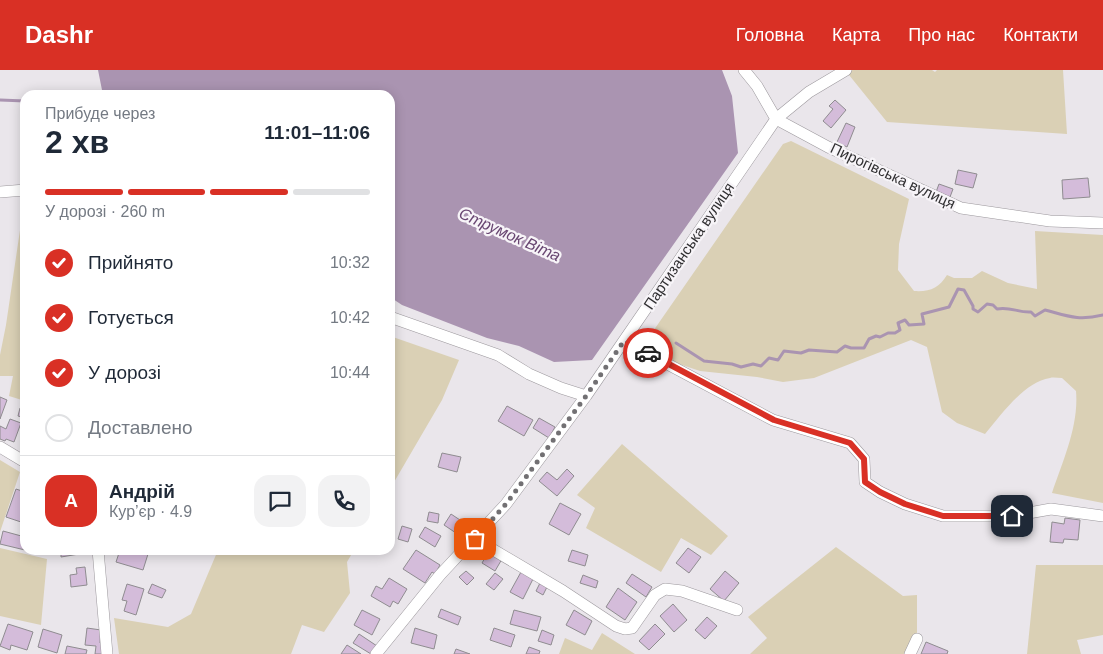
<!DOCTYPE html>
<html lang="uk">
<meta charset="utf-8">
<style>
:root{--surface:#fff;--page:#f2f2f3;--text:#1f2937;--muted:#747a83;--line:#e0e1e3;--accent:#d93025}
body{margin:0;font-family:Helvetica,sans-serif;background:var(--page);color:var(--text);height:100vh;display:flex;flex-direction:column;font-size:19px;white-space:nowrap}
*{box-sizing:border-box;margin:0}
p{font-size:16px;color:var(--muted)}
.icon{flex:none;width:28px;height:28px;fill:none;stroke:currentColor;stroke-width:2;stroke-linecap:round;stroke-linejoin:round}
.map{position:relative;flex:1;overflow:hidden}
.details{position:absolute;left:20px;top:20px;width:375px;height:465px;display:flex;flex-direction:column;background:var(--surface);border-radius:15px;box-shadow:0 2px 12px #0003}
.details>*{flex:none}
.pin{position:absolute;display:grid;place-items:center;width:42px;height:42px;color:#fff;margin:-21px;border-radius:10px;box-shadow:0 2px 8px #0006}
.courier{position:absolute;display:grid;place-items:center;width:50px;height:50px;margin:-25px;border:4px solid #d93025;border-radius:50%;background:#fff;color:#222;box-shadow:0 1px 6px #0007}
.head em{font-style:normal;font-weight:600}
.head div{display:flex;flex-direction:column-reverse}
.head{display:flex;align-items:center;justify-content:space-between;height:85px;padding:0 25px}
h1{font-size:32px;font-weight:600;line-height:38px}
.bar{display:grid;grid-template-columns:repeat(4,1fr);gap:8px 5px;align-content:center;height:60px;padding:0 25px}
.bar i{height:6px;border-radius:4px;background:var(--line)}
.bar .on{background:var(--accent)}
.bar p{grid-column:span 4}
.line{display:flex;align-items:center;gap:12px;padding:0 25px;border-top:1px solid var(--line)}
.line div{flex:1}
.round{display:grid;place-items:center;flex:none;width:52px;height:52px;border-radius:15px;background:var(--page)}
ol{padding:0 25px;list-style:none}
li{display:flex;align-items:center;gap:15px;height:55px}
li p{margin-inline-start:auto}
li .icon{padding:5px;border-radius:50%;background:var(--accent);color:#fff;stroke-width:4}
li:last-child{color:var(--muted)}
li i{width:28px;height:28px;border:2px solid var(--line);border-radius:50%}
header{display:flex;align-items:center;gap:30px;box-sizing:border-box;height:70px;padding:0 25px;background:var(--accent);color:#fff}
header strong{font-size:24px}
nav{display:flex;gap:28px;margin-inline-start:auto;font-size:18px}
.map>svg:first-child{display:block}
.green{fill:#dad0b5}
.water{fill:#aa94b1}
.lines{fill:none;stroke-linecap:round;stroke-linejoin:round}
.stream{stroke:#aa94b1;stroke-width:3}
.building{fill:#d4bcda;stroke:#8f8c90}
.minor-casing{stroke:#9c989d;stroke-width:12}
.minor{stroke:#fff;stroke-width:11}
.done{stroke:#727073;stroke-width:5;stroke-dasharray:0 9}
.route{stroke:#d93025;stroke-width:6}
.labels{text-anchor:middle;stroke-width:4.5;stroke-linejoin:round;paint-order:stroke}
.street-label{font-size:15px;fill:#313032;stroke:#f7f4f8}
.water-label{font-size:16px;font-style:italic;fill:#694772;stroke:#f7f4f8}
</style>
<header>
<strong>Dashr</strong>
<nav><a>Головна</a><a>Карта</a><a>Про нас</a><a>Контакти</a></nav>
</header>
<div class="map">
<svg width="1103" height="584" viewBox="0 0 1103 584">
<rect width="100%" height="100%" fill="#eae6eb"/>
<path class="green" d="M845,0H932L935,2L937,0H1063L1067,64L887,52Z
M791,71L909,129L899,174L898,200L914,221C930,222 939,218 947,205L954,208H972L982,201L1008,213L1037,219L1035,161L1103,165V433L1052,423C1063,390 1079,356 1076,321L1062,308C1058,308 1053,307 1050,308C1024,312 1001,345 985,364L957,353L942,342L927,277L911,270L814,308L783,312L757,307L700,301L670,291L649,267L783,74Z
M25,132V331L9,326L13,306H0V285L6,255L24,133Z
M390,266L459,290L442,330L390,419Z
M622,374L728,466L711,485L681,468L661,502L586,458L595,438L577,425Z
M0,390L20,402L0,462Z
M836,477L903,526L917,525V569L910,584H750L767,568L748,547Z
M0,478L47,489L41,555L0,546Z
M218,480H354L347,492L350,523L324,562L302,555L291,584H119L114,548L168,557L191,544Z
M1036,495H1103V565L1077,570L1081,584H1027Z
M602,563L635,584H559L565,568L592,580Z"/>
<path class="water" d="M98,0H722L732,26L738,83L592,290L554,292L519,276L487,268L402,235L390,227V25H103Z"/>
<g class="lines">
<path class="stream" d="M0,30L25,31
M676,273L704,291L732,294L741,297L753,294L761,296L769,288L778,290L784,281L801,283L809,280L837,282L845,276L851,278H864L869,269L876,266L880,267L888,263H895L900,260L898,253L905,250L909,255L924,254L922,244L949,237L958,219L964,220L973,236V239L978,242L987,234L993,235L997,239C1010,236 1018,243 1031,242L1035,246L1045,240C1068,246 1078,251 1103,245"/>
</g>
<path class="building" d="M835,30L846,40L831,58L823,51L833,39L829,36Z
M846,53L855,57L847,77L837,72Z
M958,100L977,104L973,118L955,114Z
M1088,108L1090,127L1063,129L1062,110Z
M939,114L953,119L950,127L936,122Z
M0,327L7,330L0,349Z
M507,336L533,350L524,366L498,351Z
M20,338L25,339V348L18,346Z
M539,348L555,357L549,368L533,358Z
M10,349L21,353L14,372L6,369L5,371L0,369V356L6,359Z
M442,383L461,387L457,402L438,397Z
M567,399L574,406L557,426L539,411L547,402L557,410Z
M16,419L25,422V443L21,452L6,447Z
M560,433L581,444L569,465L549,454Z
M429,442L439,444L438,453L427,451Z
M451,444L466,454L459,465L444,455Z
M1065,448L1080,450L1078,470L1064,469L1063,473L1050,472L1052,452L1064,454Z
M402,456L412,459L408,472L398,469Z
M425,457L441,466L435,477L419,467Z
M3,461L25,467V480L0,474Z
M688,478L701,487L689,503L676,493Z
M61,480H79V484L61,487Z
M120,480H135L148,484L143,500L116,492Z
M416,480L440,495L435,504L432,502L425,513L403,499Z
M572,480L588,485L585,496L568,491Z
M489,481L502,489L495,501L482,493Z
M85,497L87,515L71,517L70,505L77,504L76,498Z
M466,501L474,508L467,515L459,507Z
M725,501L739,513L724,531L710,519Z
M521,502L533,509L523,529L510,522Z
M495,503L503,509L494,520L486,514Z
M632,504L652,517L646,527L626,513Z
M583,505L598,511L596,518L580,513Z
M389,508L407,519L398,534L393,531L390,537L371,526L376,516L382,519Z
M541,511L548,515L543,525L536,521Z
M127,514L144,519L136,545L124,541L127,531L122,530Z
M152,514L166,520L162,528L148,523Z
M618,518L637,532L625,550L606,537Z
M673,534L687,550L674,562L660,546Z
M441,539L461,547L458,555L438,547Z
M362,540L380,549L372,565L354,555Z
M514,540L541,547L537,561L510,554Z
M574,540L592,551L585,565L566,555Z
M707,547L717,556L705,569L695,560Z
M8,554L33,562L27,580L11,575L10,580L0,576Z
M655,554L665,564L649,580L639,571Z
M87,558L101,560L100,573H103L102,584H95L96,576L85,575Z
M415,558L437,565L434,579L411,573Z
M494,558L515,565L511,577L490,570Z
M43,559L62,565L57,583L38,577Z
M542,560L554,565L551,575L538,571Z
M359,564L377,576L371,584L353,573Z
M926,572L948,581L947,584H921Z
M347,575L361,584H341Z
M67,576L87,580L86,584H65Z
M529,577L540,581L539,584H526Z
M456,579L470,584H454Z"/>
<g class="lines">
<defs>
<path id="minor" d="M744,0L757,16L776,49L828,77L961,138L1050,151L1103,153
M0,122L25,120
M390,247L498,285L529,304L561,318L586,326
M624,271L773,350L850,373L864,389L865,412L880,422L905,434L943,446H1012L1051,439L1103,446
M0,377L25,392
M475,469L563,521L616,556L625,559L632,558L655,525L665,519L682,521L737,540
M98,480L107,584
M376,584L440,505L506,434L586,326L776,49L809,22L846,0
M910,584L917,569"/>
</defs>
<use href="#minor" class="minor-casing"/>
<use href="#minor" class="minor"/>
</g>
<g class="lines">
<path class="done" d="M475,469L506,434L586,326L624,271L648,283"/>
<path class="route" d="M648,283L774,350L850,373L864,389L865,412L880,422L905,434L943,446H1012"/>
</g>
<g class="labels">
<g class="street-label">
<text transform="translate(893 106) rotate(25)" y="5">Пирогівська вулиця</text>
<text transform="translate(689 176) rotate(-56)" y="5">Партизанська вулиця</text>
</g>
<g class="water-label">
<text transform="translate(510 164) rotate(24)" y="6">Струмок Віта</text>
</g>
</g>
</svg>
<div class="pin" style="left:475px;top:469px;background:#ea580c"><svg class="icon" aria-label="bag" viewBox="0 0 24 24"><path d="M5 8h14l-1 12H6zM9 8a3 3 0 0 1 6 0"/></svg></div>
<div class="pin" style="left:1012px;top:446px;background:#1f2937"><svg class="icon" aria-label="home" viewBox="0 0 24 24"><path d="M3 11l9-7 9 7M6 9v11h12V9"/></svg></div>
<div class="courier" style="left:648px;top:283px"><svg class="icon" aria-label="car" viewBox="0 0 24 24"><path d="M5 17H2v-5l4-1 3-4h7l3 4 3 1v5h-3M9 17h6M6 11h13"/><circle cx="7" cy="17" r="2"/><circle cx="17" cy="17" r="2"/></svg></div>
<section class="details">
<div class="head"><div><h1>2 хв</h1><p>Прибуде через</p></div><em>11:01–11:06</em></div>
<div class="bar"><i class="on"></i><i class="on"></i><i class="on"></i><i></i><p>У дорозі · 260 m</p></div>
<ol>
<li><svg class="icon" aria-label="check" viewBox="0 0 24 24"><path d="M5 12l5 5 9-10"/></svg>Прийнято<p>10:32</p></li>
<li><svg class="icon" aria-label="check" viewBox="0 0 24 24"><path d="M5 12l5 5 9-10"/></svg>Готується<p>10:42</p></li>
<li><svg class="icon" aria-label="check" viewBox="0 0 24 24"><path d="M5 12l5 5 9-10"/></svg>У дорозі<p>10:44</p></li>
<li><i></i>Доставлено</li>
</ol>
<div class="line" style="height:90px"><b class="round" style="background:var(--accent);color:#fff">А</b><div><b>Андрій</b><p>Кур’єр · 4.9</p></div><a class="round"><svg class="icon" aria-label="chat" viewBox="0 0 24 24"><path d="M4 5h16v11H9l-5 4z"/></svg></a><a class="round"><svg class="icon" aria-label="phone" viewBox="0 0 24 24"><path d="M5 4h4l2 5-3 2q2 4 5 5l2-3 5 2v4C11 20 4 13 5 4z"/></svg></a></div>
</section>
</div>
